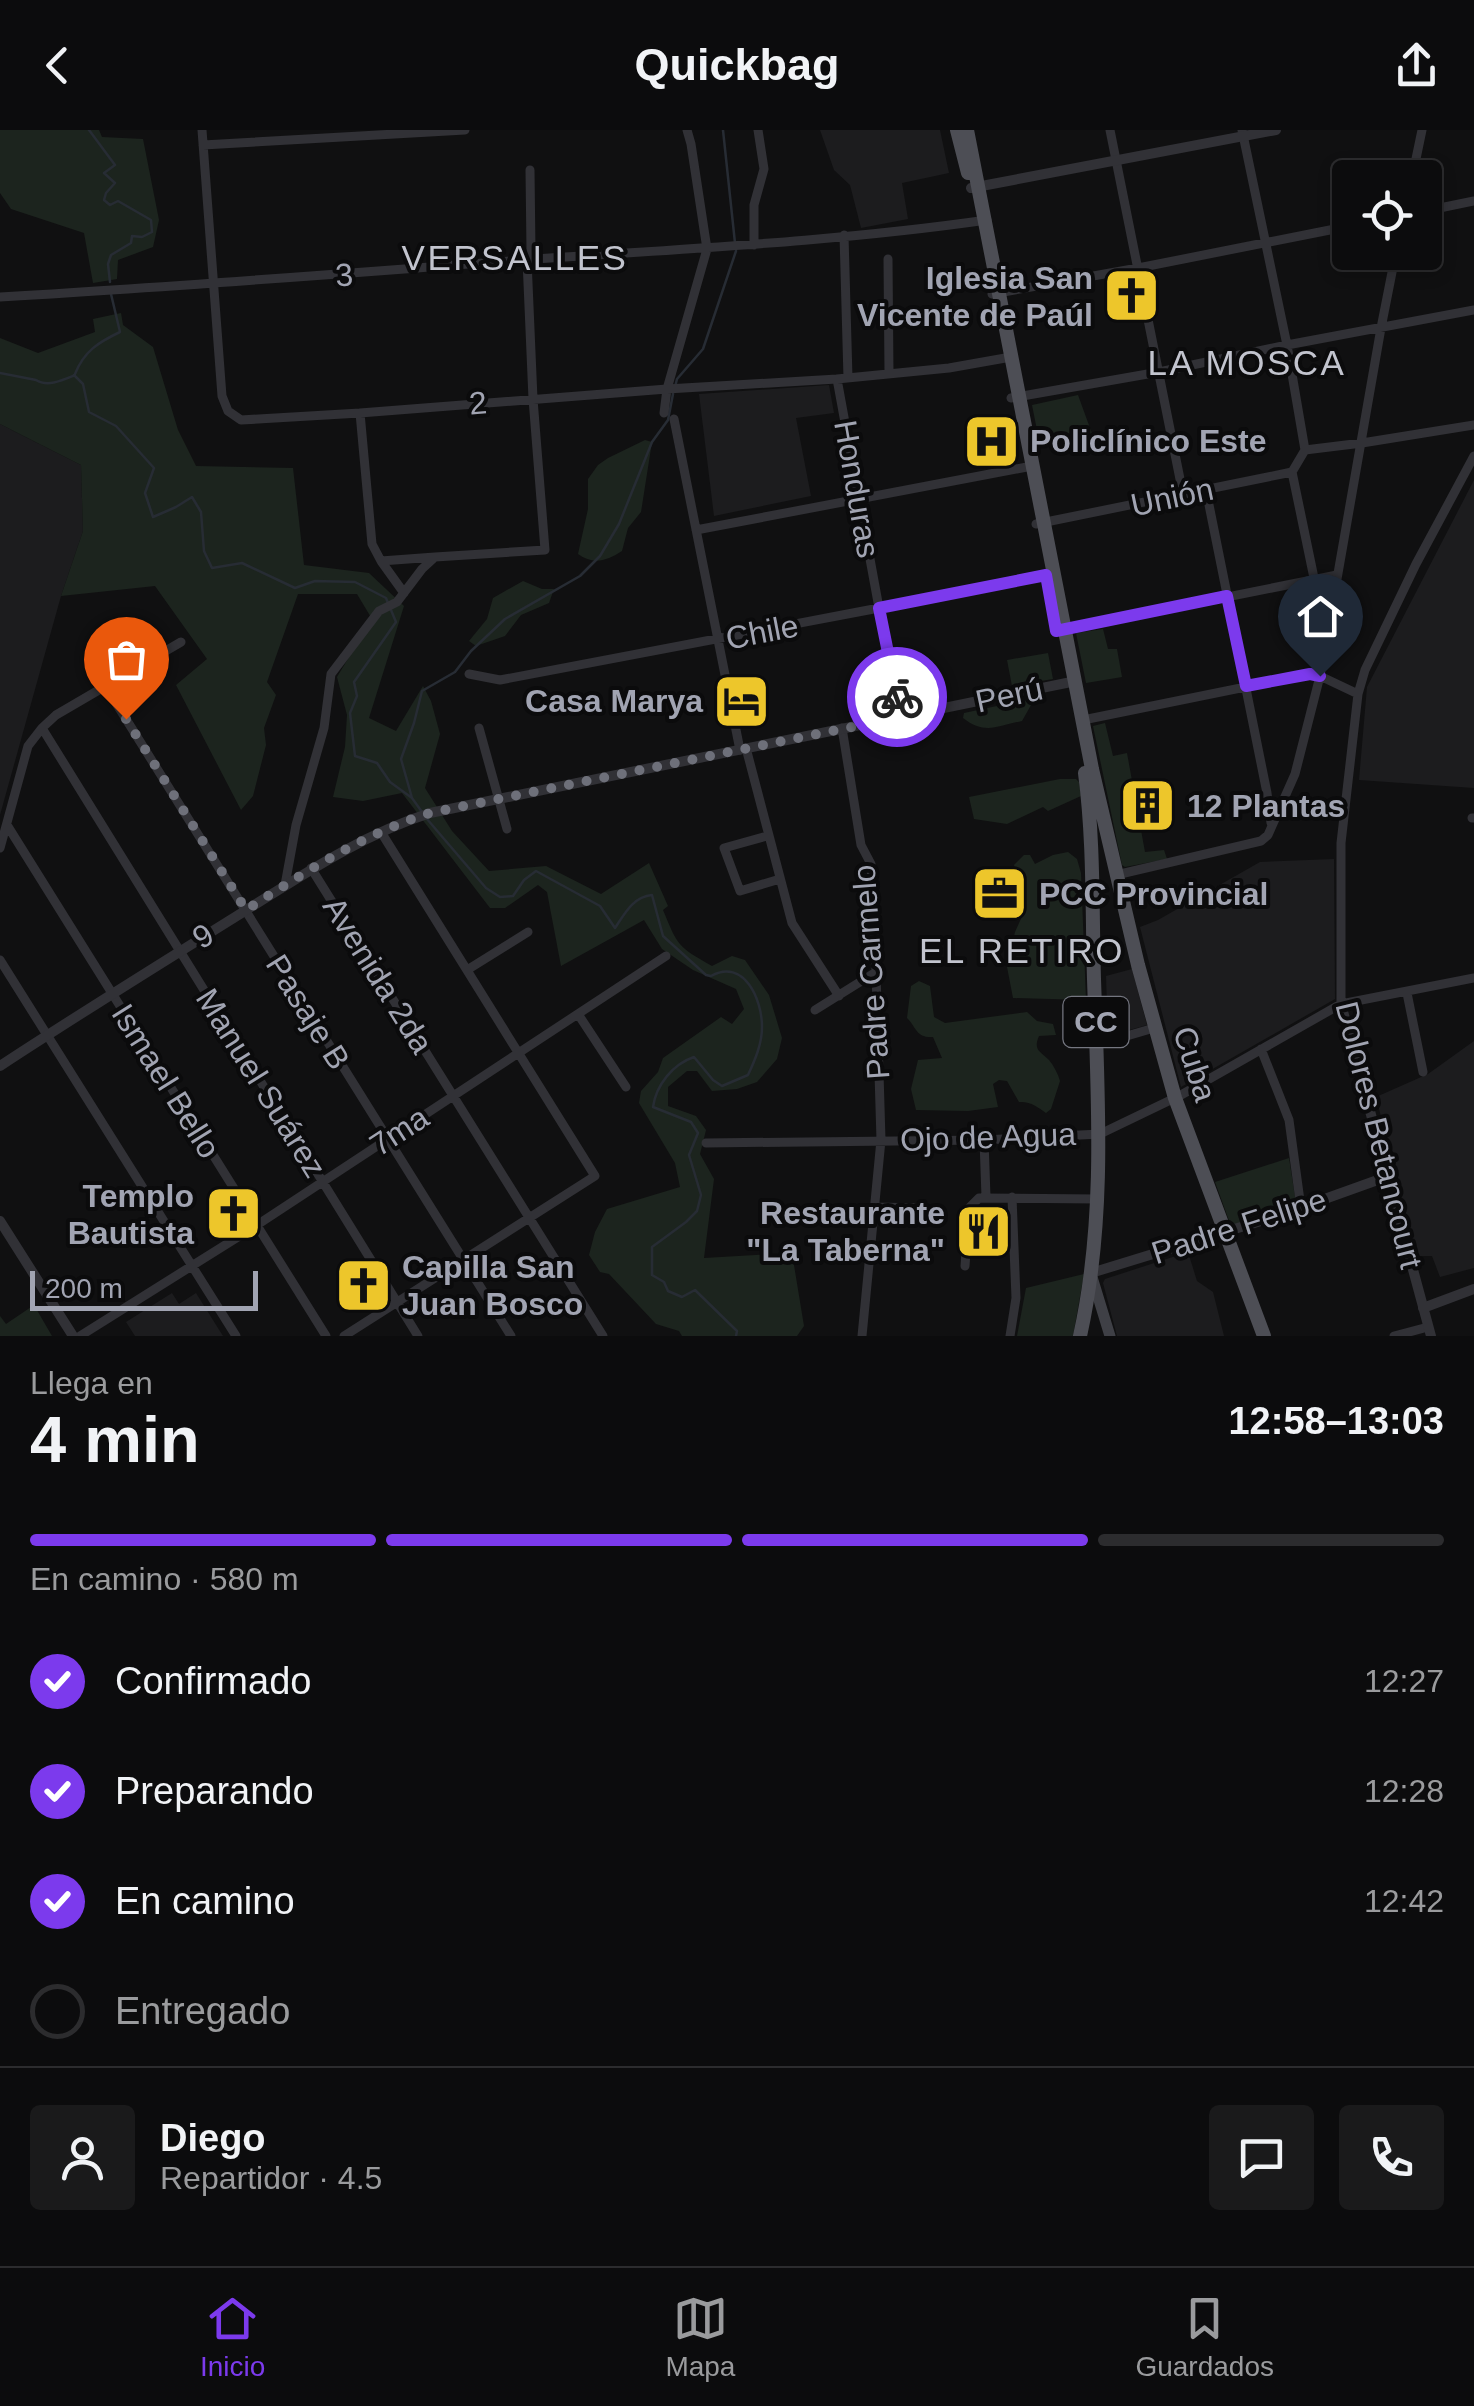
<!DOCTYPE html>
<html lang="es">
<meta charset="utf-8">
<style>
:root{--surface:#0c0c0d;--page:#1a1a1b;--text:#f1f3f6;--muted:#9a9b9d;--line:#2c2c2e;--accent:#7c3aed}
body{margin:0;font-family:Helvetica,sans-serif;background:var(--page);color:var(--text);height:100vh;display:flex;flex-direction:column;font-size:38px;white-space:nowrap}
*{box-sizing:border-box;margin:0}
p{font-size:32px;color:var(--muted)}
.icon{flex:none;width:55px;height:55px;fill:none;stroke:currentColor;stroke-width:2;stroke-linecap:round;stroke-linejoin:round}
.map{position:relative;height:1206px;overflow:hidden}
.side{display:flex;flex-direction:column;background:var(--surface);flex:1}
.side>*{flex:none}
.buttons{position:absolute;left:1332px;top:30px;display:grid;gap:20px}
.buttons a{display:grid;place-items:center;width:110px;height:110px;border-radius:10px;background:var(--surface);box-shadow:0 5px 15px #0003,0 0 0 2px var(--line);font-size:50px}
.scale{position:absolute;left:30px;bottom:25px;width:228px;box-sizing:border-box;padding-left:10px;border:5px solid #a1a4b2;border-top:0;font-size:28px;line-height:35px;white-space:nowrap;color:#a1a4b2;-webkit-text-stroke:8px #0b0b0c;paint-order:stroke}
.pin{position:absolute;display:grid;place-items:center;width:85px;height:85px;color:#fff;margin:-102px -42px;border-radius:50% 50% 50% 0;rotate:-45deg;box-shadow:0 0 10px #0007}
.pin .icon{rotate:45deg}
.courier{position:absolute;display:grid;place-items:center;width:100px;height:100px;margin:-50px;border:8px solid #7c3aed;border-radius:50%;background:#fff;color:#222;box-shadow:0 2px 12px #0007}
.head em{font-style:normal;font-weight:700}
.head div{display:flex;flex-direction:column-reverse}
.head{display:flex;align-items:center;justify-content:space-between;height:170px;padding:0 30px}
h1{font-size:65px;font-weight:700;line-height:75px}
.bar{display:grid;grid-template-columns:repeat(4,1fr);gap:15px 10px;align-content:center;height:120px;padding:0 30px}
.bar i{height:12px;border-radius:8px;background:var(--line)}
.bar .selected{background:var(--accent)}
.bar p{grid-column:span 4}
.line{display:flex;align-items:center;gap:25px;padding:0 30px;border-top:2px solid var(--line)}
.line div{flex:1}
.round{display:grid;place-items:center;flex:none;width:105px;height:105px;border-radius:10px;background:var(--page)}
ol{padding:0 30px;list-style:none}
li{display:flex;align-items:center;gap:30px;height:110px}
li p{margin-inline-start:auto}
li .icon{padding:10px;border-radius:50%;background:var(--accent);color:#fff;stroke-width:4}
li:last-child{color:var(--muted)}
li i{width:55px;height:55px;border:5px solid var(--line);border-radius:50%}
header{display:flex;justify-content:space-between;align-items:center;height:130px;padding:0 30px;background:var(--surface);font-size:45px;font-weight:700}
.dock{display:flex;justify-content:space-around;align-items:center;height:140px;border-top:2px solid var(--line);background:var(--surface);font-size:28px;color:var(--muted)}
.dock a{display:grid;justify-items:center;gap:5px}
.dock .selected{color:var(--accent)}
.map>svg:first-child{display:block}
.built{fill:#1c1c1e}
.green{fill:#1c241e}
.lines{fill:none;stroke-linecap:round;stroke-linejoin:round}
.stream{stroke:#272c34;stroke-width:2.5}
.minor{stroke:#313136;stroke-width:9}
.tertiary{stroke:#313136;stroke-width:10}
.secondary{stroke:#3f4046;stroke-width:11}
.primary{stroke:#4d4e55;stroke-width:14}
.done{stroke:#6e707a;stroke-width:10;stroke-dasharray:0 18}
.route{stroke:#7c3aed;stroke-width:12}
.labels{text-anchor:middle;stroke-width:8;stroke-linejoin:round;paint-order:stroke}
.shield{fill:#0b0b0c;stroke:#747680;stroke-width:2.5}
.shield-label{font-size:30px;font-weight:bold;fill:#a1a4b2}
.street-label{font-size:32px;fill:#a1a4b2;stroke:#0b0b0c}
.poi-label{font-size:32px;font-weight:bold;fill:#a1a4b2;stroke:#0b0b0c;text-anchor:end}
.neighbourhood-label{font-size:35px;letter-spacing:2.5px;fill:#c2c4ce;stroke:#0b0b0c}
</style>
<header><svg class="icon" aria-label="back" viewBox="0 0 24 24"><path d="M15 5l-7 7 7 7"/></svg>Quickbag<svg class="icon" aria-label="share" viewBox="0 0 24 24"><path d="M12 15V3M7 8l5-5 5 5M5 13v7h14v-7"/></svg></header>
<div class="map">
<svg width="1474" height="1206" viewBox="0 0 1474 1206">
<rect width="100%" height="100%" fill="#101011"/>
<path class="built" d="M820,0H940L949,43L902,53L908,89L861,98L850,55L834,40Z
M829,255L834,283L796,288L811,366L714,386L699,264Z
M1008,286L1017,328L974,337L966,294Z
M0,294L81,335L83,401L61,466L0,685Z
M1474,350V658L1359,650L1367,557Z
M1334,729L1335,869L1181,957L1140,797L1158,790L1260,732Z
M1132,839L1147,895L1108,906L1106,846Z
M1474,911V1138L1440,1147L1432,1126H1416L1376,967L1428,944Z
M1188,1122L1197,1151L1213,1162L1224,1206H1117L1103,1153L1105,1149Z
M172,1163L179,1174L196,1163L223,1206H135L126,1192Z"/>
<path class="green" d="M0,0H99L102,7L143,9L159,90L153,117L118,130L117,149L93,153L84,103L11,79L0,63Z
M121,183L123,195L153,217L178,300L196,336L293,338L304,435L369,443L404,476L369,588L396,601L423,556L431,571L440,604L425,658L452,701L489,741L546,736L601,764L649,733L668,776L663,780C678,816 677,816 712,836L732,826L745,830L769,865L782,908L777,929L757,952L737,959L712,961L697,941H687L668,957V976L696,986L706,1000L700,1024L714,1049L704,1128L792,1123L804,1196L797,1206H682L679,1201L656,1194L609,1144L600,1142L589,1125L595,1102L607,1079L680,1057L675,1033L639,973L641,961L658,942L663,928L721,887L732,894L744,879L736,859L693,840L662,819L644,790L561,836L547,762L538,755L505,778H490L402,663L363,671L333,667L345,617L347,585L337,547L372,489L357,464H298L267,552L276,565L264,598L266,615L253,666L241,680L176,555L207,529L155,456L61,466L83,401L81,335L0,294V208L38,223L95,202L93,189Z
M1078,265L1094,309L1040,315L1032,275Z
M645,310L652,312L641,382L628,398L622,421C607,431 593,435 578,424L588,379V349L598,335L608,328Z
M523,451L542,459H554L549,473L521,485L505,506L476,516L469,511L487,489L493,468Z
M1103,499L1108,519H1117L1122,547L1086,553L1076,503Z
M1048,523L1053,549L1012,556L1007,530Z
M1035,568L1022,591C997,596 985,605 963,588L964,583Z
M1105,593L1113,626L1127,623L1145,722L1164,720L1167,729L1125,737L1122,735L1093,596Z
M1060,649H1076L1079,652L1081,666L1048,681L1043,677L1007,694L974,689L969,667Z
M1068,722L1077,729L1081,743L1086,870L1013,868L1007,837L1015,802L1024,782L1020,753L1014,735L1024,725H1030L1035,734L1053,725Z
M919,851L930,856L934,887L945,893L1027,882L1037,891L1053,894L1056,905L1039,906C1033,920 1040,921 1049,930C1054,936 1058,944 1060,951L1051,979L1046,983C1038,977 1030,971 1019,972L1007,951L999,950L993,954L998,977L968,981L916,980L911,959L918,930L942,928L933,907C916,908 917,898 907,888L911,856Z
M1289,1028L1296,1073L1231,1096L1215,1052Z
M1084,1144L1073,1206H1017L1026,1158Z
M34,1175L52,1206H0V1186L6,1194Z"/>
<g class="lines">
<path class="stream" d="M89,0L115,35L104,43L115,53L106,63L104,70L110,75L118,71L151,90L152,102L142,107L132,106L131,113L111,125L108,134L110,152
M723,0L735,113
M0,243L36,250C47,257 61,251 73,246
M75,244C84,221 99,212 120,202L111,164
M74,245L83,254L89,282L116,296L154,338L145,363L153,387L176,377L192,367L201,382L204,421L212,438L242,433L295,458L315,451L355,452L386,468L388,473
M675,257L677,249L703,219L736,121
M391,480L396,492L354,552L357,566L350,583L355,626L377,633L390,652L412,668L422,682
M412,668L401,629L414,593L422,561L455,542L471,521L505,489L580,446L600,426L619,394L652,312L668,290L673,264
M427,689L486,758L500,767L513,766L524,750L536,741L600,776L615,798C625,783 633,767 652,765L663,806L706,845L711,846C744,828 762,869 762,897C762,914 755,930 748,945L722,956L713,950L694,927C673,934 656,955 653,977L691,992L698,1003L689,1025L701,1065L697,1081L686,1092L652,1117V1145L664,1152L668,1161L682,1167L695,1160L737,1201L736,1206"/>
<path class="minor" d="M202,0L222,266L228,281L241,290L360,283L667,259L837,249L949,238L1011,227
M1110,0L1183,364
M1242,0L1287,215L1305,320
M203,15L465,0
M1412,48L1422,0
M1425,81L1474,71
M844,105L848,248
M754,115V75L764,39L758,0
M888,129L889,244
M992,164L1138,138L1350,96
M0,167C175,157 349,143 524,130C678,119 833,112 987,90
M1011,268L1159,242L1287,215L1474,180
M360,283L372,414L381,431L404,463
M664,283L667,259L707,119L691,14L687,0
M674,289L740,620
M1305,320L1362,313L1474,295
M1292,342L1314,448
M1206,360L1267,663L1271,693
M1036,394L1292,342L1305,320
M696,400L1032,336
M381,431L435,427
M1057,501L1337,445
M469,544L500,550L879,478L837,249
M106,557L511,1206
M1083,590L1310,544L1320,546L1358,564
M42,598L418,1206
M479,598L507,699
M842,598L861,715L871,734L876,842L881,1010L862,1206
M746,618L792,793L839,866
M1472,688H1474
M7,695L326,1206
M767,706L724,718L740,761L780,749
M0,718L28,616L42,598L56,585L181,512
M311,738L603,1206
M1116,745L1261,711L1268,705L1295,644L1320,546L1381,198L1396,122
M285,755L296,695L324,598L331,544L379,481L397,472L422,439L435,427L545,420L533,269L527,130L531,121L530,40
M0,830L236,1206
M467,840L528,802
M1407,863L1423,942
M1341,874V713L1358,564L1365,540L1416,434L1474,326
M815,880L876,842
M578,884L626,957
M1096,915L1154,898
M1261,919L1289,990L1301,1078
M984,1010L986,1067
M706,1013L984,1010L1100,1004L1181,965L1341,874L1474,848
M875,1077L925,1078
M965,1136L969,1078L979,1068L1097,1069
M80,1206L257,1095L666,826
M344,1206L595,1046L381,702
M1010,1206L1016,1168L1012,1067
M1394,1206L1428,1197"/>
<path class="tertiary" d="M971,58L1276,0
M901,587L879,478L1054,443
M1341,874L1431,1206
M0,936C79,884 160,834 240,784C301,746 361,705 430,683L1076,551
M0,1091L73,1206
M1091,1143L1280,1085L1386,1047
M1423,1178L1474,1159"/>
<path class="secondary" d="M1092,1147L1110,1206"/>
<path class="primary" d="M957,0L968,43
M967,0L1092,639L1138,835L1175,968L1264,1206
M1080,1206C1106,1089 1098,968 1094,849C1092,780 1094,711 1085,643"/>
</g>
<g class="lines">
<path class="done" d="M126,589L246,780C304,743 363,704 430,683L901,587L897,567"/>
<path class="route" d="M897,567L879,478L1046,445L1056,501L1227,466L1246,556L1310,544L1320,546"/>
</g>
<defs>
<symbol id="church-square" viewBox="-11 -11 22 22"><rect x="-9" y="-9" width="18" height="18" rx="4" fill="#edc62b" stroke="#0b0b0c"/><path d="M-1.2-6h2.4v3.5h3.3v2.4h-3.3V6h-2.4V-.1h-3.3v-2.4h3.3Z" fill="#111"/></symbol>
<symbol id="hospital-square" viewBox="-11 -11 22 22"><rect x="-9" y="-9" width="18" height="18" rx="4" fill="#edc62b" stroke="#0b0b0c"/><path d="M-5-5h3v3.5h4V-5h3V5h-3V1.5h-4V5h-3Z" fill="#111"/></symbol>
<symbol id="hotel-square" viewBox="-11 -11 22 22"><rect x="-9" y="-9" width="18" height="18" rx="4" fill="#edc62b" stroke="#0b0b0c"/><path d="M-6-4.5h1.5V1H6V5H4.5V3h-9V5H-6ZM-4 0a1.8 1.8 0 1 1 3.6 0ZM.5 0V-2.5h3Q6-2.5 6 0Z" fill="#111"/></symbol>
<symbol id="building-square" viewBox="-11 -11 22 22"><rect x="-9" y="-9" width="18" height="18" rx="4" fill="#edc62b" stroke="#0b0b0c"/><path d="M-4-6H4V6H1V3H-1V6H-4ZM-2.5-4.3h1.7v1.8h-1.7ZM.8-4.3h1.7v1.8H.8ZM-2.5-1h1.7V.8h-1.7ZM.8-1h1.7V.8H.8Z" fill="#111"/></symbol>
<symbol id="office-square" viewBox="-11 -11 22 22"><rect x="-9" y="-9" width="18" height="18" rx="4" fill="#edc62b" stroke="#0b0b0c"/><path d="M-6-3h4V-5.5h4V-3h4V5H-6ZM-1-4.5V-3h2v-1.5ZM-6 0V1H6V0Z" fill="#111"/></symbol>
<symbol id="restaurant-square" viewBox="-11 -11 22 22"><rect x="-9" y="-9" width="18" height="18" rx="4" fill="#edc62b" stroke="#0b0b0c"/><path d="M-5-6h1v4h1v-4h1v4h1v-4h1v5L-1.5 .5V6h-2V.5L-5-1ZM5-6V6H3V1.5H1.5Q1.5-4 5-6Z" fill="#111"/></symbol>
</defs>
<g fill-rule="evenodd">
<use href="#church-square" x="1100" y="134" width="63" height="63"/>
<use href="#hospital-square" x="960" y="280" width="63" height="63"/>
<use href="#hotel-square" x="710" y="540" width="63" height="63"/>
<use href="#building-square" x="1116" y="644" width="63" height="63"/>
<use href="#office-square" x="968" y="732" width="63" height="63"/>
<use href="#church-square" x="202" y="1052" width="63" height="63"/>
<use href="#restaurant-square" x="952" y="1070" width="63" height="63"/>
<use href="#church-square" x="332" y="1124" width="63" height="63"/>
</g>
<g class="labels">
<rect class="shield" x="1063.5" y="867" width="65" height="50" rx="8"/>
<g class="shield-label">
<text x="1096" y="902">CC</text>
</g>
<g class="street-label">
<text transform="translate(344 145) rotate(-4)" y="11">3</text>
<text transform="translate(478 273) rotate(-5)" y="11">2</text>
<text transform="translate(857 359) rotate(80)" y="11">Honduras</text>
<text transform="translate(1172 367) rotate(-12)" y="11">Unión</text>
<text transform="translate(762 502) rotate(-11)" y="11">Chile</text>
<text transform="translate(1009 565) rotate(-12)" y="11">Perú</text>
<text transform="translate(203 806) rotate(-32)" y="11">9</text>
<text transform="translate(871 842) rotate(-94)" y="11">Padre Carmelo</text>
<text transform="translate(378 845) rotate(58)" y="11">Avenida 2da</text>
<text transform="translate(308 882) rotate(58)" y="11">Pasaje B</text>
<text transform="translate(1195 934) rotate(72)" y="11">Cuba</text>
<text transform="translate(166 951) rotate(58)" y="11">Ismael Bello</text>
<text transform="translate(261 953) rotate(58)" y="11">Manuel Suárez</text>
<text transform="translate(399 1001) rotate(-33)" y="11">7ma</text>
<text transform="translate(1379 1005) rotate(76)" y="11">Dolores Betancourt</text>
<text transform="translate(988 1007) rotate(-2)" y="11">Ojo de Agua</text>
<text transform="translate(1239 1096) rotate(-18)" y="11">Padre Felipe</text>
</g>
<g class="poi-label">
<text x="1093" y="159">Iglesia San<tspan x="1093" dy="37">Vicente de Paúl</tspan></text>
<text x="1030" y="322" text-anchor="start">Policlínico Este</text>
<text x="703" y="582">Casa Marya</text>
<text x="1187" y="687" text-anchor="start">12 Plantas</text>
<text x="1039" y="775" text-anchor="start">PCC Provincial</text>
<text x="194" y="1077">Templo<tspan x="194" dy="37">Bautista</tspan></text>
<text x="945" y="1094">Restaurante<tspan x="945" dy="37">"La Taberna"</tspan></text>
<text x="402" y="1148" text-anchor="start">Capilla San<tspan x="402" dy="37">Juan Bosco</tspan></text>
</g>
<g class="neighbourhood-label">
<text x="515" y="140">VERSALLES</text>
<text x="1247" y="245">LA MOSCA</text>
<text x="1022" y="833">EL RETIRO</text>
</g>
</g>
</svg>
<div class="buttons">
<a><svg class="icon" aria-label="locate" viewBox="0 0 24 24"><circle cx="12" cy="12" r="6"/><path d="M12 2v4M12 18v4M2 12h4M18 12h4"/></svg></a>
</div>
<div class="scale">200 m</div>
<div class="pin" style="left:126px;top:589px;background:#ea580c"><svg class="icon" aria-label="bag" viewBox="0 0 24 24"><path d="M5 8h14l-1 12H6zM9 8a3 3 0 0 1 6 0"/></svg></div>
<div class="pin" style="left:1320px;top:546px;background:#1f2937"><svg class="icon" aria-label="home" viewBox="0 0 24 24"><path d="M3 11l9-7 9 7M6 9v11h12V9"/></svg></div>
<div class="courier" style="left:897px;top:567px"><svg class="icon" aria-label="bike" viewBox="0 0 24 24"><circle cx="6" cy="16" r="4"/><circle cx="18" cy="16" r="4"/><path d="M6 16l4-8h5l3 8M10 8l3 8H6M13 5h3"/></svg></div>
</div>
<section class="side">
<div class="head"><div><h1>4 min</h1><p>Llega en</p></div><em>12:58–13:03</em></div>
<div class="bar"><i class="selected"></i><i class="selected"></i><i class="selected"></i><i></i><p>En camino · 580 m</p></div>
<ol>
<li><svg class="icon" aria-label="check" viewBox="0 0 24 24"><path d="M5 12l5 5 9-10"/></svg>Confirmado<p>12:27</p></li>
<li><svg class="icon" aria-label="check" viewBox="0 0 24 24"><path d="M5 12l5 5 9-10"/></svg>Preparando<p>12:28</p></li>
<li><svg class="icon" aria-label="check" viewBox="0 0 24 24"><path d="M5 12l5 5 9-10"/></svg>En camino<p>12:42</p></li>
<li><i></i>Entregado</li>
</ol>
<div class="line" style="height:180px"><a class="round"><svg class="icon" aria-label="person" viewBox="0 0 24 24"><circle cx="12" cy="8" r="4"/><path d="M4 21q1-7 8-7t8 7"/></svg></a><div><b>Diego</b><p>Repartidor · 4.5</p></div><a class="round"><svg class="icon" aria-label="chat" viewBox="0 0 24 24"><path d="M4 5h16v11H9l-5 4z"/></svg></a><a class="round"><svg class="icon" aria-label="phone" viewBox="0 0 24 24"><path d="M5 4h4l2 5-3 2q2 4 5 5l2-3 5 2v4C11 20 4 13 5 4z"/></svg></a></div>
</section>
<nav class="dock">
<a class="selected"><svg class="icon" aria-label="home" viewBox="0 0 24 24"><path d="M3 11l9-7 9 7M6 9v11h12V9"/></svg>Inicio</a>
<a><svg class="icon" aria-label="map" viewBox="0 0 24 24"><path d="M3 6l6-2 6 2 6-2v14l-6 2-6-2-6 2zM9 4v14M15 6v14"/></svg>Mapa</a>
<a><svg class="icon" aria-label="saved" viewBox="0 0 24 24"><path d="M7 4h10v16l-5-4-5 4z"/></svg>Guardados</a>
</nav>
